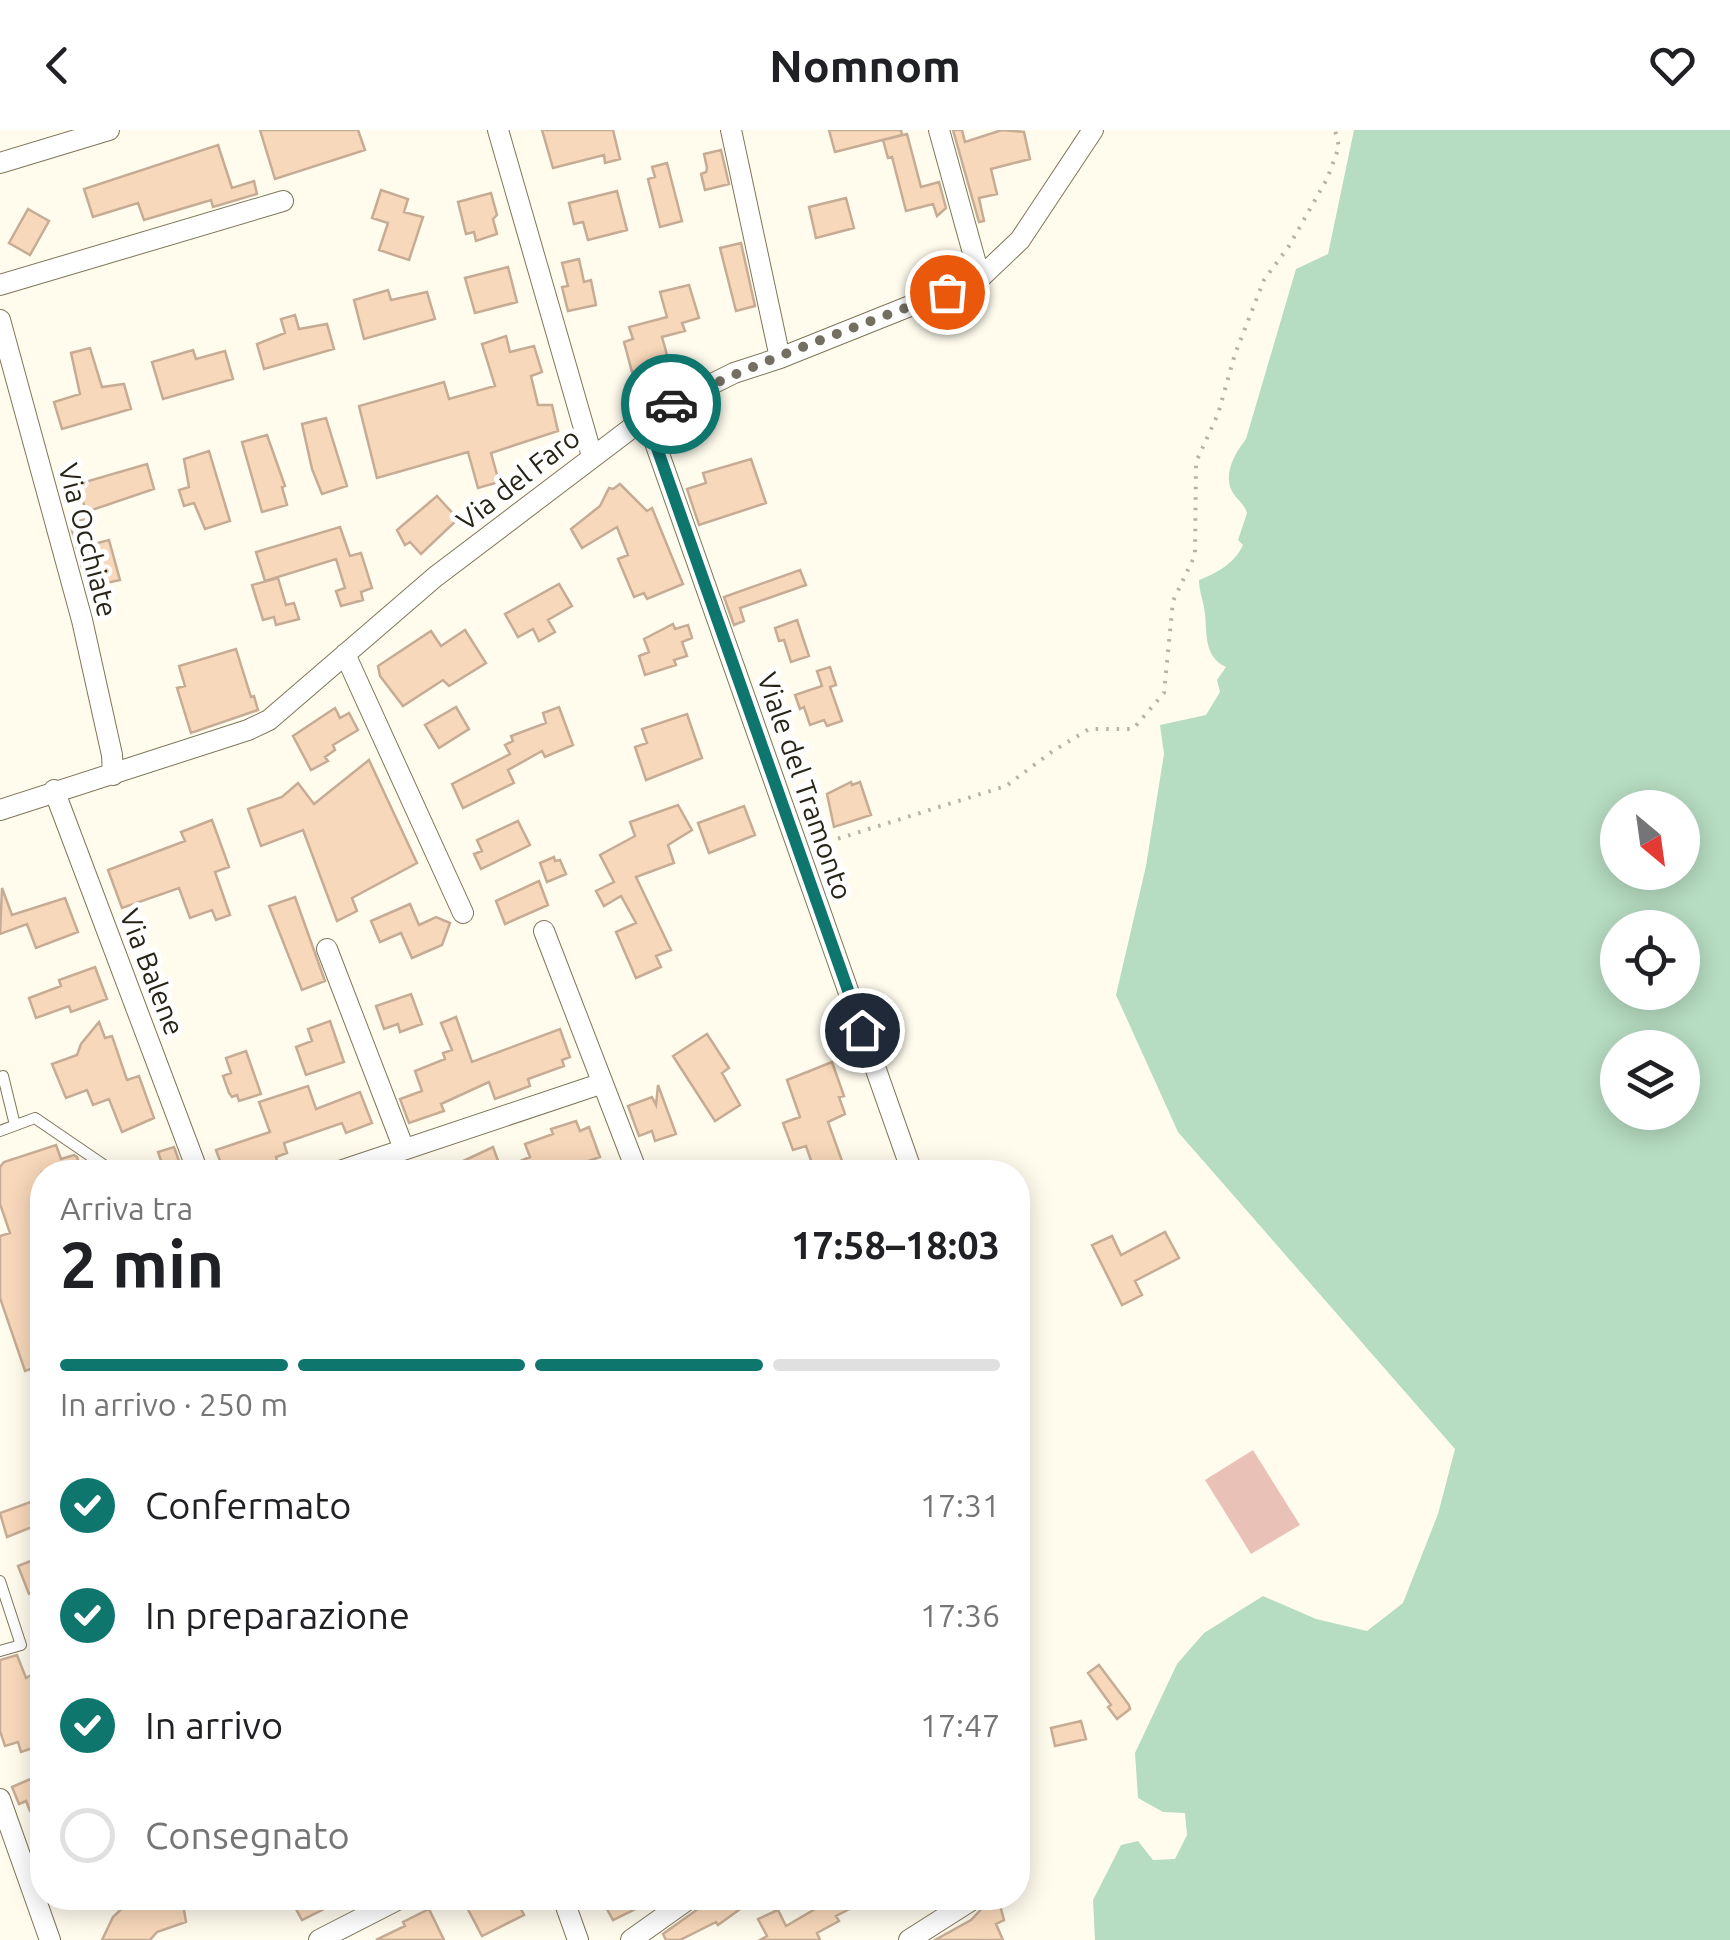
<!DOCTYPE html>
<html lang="it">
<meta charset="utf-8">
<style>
:root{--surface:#fff;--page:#f6f6f6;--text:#202124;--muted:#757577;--line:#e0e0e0;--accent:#0f766e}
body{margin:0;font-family:Ubuntu,sans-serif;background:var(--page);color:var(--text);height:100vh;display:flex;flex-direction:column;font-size:38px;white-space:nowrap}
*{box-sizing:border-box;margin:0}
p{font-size:32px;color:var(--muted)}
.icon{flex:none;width:55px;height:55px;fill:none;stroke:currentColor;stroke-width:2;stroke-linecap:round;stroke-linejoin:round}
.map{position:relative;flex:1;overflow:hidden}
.side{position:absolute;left:30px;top:1030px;width:1000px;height:750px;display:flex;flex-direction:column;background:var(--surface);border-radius:40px;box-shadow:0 5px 25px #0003}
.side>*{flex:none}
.needle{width:65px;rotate:151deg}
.fabs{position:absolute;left:1600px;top:660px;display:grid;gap:20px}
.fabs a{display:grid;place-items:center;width:100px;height:100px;border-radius:50%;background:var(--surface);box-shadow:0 5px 25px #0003;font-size:50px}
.pin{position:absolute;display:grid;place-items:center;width:85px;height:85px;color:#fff;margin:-42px;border:5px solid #fff;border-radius:50%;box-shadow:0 2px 10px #0007}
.courier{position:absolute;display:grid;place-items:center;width:100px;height:100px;margin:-50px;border:8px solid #0f766e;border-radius:50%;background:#fff;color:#222;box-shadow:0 2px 12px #0007}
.head em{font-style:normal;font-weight:600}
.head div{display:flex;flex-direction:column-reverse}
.head{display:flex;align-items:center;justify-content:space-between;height:170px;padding:0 30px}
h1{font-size:65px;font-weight:600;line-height:75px}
.bar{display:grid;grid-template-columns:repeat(4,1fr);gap:15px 10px;align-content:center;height:120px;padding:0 30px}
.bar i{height:12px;border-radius:8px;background:var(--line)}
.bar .selected{background:var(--accent)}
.bar p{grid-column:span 4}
ol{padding:0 30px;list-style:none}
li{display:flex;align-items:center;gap:30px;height:110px}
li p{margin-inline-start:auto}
li .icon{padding:10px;border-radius:50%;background:var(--accent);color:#fff;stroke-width:4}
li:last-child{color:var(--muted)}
li i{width:55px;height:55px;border:5px solid var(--line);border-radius:50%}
header{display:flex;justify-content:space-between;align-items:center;height:130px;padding:0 30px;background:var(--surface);font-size:45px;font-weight:600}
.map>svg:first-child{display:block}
.green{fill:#eac1b6}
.water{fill:#b6dcc1;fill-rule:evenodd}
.building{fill:#f8d8ba;stroke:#c6ac94;stroke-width:2.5}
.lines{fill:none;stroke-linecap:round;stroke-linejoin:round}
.lane-casing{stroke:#7f7658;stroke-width:12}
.street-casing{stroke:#7f7658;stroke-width:22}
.path{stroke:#b6b3a6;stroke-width:4;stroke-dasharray:2.5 8;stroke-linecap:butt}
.lane{stroke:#fff;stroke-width:10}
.street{stroke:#fff;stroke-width:20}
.done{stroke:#737062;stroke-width:10;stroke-dasharray:0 18}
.route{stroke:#0f766e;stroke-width:12}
.labels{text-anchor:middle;stroke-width:10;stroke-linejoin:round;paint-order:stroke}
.street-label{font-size:28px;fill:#272417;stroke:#fff}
</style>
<header><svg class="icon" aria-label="back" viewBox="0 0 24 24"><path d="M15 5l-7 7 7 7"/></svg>Nomnom<svg class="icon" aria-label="heart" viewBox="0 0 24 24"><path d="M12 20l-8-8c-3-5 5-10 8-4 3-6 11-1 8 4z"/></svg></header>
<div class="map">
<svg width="1730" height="1810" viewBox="0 0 1730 1810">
<rect width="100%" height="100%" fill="#fffcee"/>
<path class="green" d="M1253,1320L1300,1395L1251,1424L1205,1350Z"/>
<path class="water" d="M1354,0H1730V1810H1095L1093,1770L1121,1715L1138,1711L1153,1730L1175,1729L1187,1705L1185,1683L1163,1682L1138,1668L1135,1623L1177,1534L1204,1503L1263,1466L1316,1489L1367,1501L1403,1473L1438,1384L1455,1319L1178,1002L1116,865L1146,736L1164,624L1160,595L1206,585L1220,562L1217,550L1226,537C1204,527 1207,504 1205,484C1204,472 1199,462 1199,450C1217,443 1234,434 1243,415L1238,410L1247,383C1244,373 1238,371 1233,363C1222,345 1235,323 1246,309L1296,139L1328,124ZM1618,678H1682V742H1618ZM1618,798H1682V862H1618ZM1618,918H1682V982H1618Z"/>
<path class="building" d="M260,0H358L365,20L275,49Z
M542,0H613L620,29L605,33L604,25L553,38Z
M829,0H901L902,5L835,22Z
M953,0H962L965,12L1002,0L1024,2L1030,29L991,39L997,64L979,68L984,91L979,92Z
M907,4L921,57L939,52L946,78L937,86L933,74L906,81L892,27L888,28L883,10Z
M218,15L232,58L254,51L257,64L213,77L211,70L144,90L138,73L93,87L84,59Z
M721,20L729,54L705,60L701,44L706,42L707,38L704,24Z
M667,33L682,91L660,97L648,49L655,47L652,37Z
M381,60L408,69L404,82L423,87L409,130L379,120L388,93L372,88Z
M617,61L627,100L588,110L583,92L574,94L569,73Z
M491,63L497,85L493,89L497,104L476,111L474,102L466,104L458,72Z
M846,68L854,98L816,108L809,77Z
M28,79L49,91L30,125L9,113Z
M741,113L755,176L736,181L720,118Z
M579,129L584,152L591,150L596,175L568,181L562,157L568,156L562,133Z
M508,137L517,172L475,183L465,148Z
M689,155L699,188L682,193L685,201L662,207L669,232L632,242L624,212L633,209L629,197L667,187L660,162Z
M388,160L391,170L427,162L435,189L364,209L354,170Z
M295,185L299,199L327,194L334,219L264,239L257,214L285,203L281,189Z
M506,206L510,222L534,216L542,242L531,246L538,275H552L558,301L491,323L499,352L478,358L468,322L377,348L359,276L444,252L449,269L495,256L482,214Z
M90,218L102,257L124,254L131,279L62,299L54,272L80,264L71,223Z
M193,220L196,229L225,221L233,249L163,269L152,232Z
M326,288L347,356L322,364L312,339L302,294Z
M267,305L285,356L282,357L287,375L262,382L242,312Z
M209,321L230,391L205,399L194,373L184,376L179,360L189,357L184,329Z
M751,329L766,373L699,395L687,359L706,353L703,343Z
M147,334L154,359L86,382L78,354Z
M620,354L647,381L652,378L683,454L647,469L644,463L634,467L618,429L628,425L617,397L582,418L571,399L600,376L609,358L613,359Z
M437,366L458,389L421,424L410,412L405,415L397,400Z
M87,389L94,414L109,410L120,450L106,453L110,470L93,473L88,440L83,442L70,393Z
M340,397L350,426L361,423L372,458L361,462L363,470L341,476L336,461L345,458L336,429L265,451L256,422Z
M800,440L806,455L740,478L744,491L734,495L724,467Z
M278,448L286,475L294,473L299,489L276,495L274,487L263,490L252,455Z
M559,454L572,476L548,490L555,502L539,511L533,499L518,507L505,484Z
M797,490L809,526L791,532L784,510L779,511L775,498Z
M673,494L675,499L688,495L692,508L682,512L687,526L674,530L676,535L645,545L639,526L649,522L644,509Z
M465,500L486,533L449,556L443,550L403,576L380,546L378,536L431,501L441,516Z
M236,519L251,567L254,566L258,580L191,603L177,558L185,556L179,536Z
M830,537L836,555L830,557L842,591L827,596L824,590L810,595L804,577L800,579L795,565L822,556L817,541Z
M456,577L469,599L439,618L425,595Z
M559,577L573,615L545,627L542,621L508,640L514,653L463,678L452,654L510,624L505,615L513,611L511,606L546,593L543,583Z
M335,578L340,588L349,583L358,600L333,615L335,620L325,627L328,631L311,640L293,606Z
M687,584L702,628L646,650L635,617L647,613L642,599Z
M369,630L417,733L352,768L357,781L337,791L303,700L261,716L248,679L282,667L298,653L314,674Z
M851,652L852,655L860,652L871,685L834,697L827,664Z
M678,675L692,700L668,715L674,733L636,747L671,820L656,826L661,837L636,848L616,802L636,793L621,766L604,776L596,761L614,752L600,725L635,706L630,692Z
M744,676L755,705L709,723L698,693Z
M212,690L229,737L215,742L230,785L216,790L212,780L190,788L179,758L122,778L108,740L185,711L181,702Z
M518,691L530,715L481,739L474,724L482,721L477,710Z
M554,727L555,731L560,730L566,744L547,752L540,733Z
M539,751L548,775L505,794L496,771Z
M2,758L12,785L65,768L78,802L36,818L27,794L0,804Z
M295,767L325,851L302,860L269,776Z
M410,774L419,795L436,787L450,793L442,815L412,828L401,803L380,812L371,791Z
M95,837L107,869L71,882L69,876L36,888L29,868L61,856L59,850Z
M411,864L422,894L400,902L398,894L384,899L376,876Z
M456,887L472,932L560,899L570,927L562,930L564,936L528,949L530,956L495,969L489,952L441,974L444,981L409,993L400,969L422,961L415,941L445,929L443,923L452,920L441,893Z
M330,891L344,932L306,945L296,917L312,911L308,899Z
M99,892L105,908L112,906L127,950L139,946L154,988L122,1002L109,969L93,975L87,960L66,968L52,934L77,925L81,914Z
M707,904L729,938L722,943L740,975L715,991L673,926Z
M246,921L261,964L239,971L237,965L232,967L229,963L223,946L231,943L226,928Z
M832,932L844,966L839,967L845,984L828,992L846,1042H815L806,1016L793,1020L783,993L800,987L787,950Z
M658,955L676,1004L655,1011L652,1001L639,1006L628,976L652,967L656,975Z
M308,956L316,979L360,962L372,993L346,1003L342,993L284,1013L287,1023L276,1027L277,1031L246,1042H224L216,1020L270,1002L259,972Z
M576,991L580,1001L589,997L600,1027L557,1042H440L493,1017L501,1039L530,1027L525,1014L553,1004L551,999Z
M56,1015L61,1029L74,1025L77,1027L82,1042H42V1235L25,1241L0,1168V1106L10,1103L0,1074V1037L4,1032Z
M174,1017L183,1042H165L158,1022Z
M1165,1102L1179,1128L1135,1151L1142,1165L1122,1175L1092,1115L1112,1106L1121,1125Z
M39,1369L42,1393L7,1407L0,1383Z
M33,1430L35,1435L42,1432V1459L29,1464L18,1436Z
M17,1525L26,1548L42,1539V1615L21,1622L18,1612L5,1616L0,1601V1530Z
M1099,1535L1129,1575L1130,1579L1117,1589L1108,1577L1111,1575L1088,1543Z
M1081,1591L1086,1609L1055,1616L1051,1598Z
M42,1644V1677L30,1681L26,1671L19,1674L12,1657Z
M133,1768H182L186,1792L157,1802L150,1810H102L113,1787Z
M290,1768H346L302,1790Z
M462,1768H515L524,1785L482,1806Z
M601,1768H658L613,1790Z
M704,1768H737L743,1777L718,1795L716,1792L680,1810H666L663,1804L698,1779Z
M834,1768H871L836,1786L839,1791L817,1803L820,1810H760L767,1806L758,1789L778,1780L786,1796Z
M992,1768H998L1004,1790L996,1794L1003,1810H935L971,1790Z
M429,1779L444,1810H376L405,1796L403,1792Z"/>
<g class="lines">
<defs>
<path id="lane" d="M3,946L15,995
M0,1001L35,988L114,1042
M0,1451L21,1515L0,1521"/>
<path id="street" d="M498,0L592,326
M731,0L780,228
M939,0L980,148
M0,33L109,0
M0,155L283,71
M0,190L82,490L112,625L113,645
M646,287L912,1042
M345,524L463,783
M54,660L198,1042
M0,680L248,600L269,590L435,447L646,287L734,243L780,228L980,148L1020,110L1093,0
M544,801L637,1042
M327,819L404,1019
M337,1042L600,954
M0,1669L50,1810
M563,1768L578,1810
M319,1810L401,1768
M631,1810L690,1768
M909,1810L975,1768"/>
</defs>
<use href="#lane" class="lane-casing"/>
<use href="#street" class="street-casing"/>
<path class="path" d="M818,715L1006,656L1053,621L1089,599H1133L1164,563L1173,471L1195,425L1196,332L1218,284L1235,224L1264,150L1289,116L1327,49L1339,17L1335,0"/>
<use href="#lane" class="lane"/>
<use href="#street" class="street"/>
</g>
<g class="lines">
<path class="done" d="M671,274C760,230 855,198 947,162"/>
<path class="route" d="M671,274L646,287L862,900"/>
</g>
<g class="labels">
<g class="street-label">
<text transform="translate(518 349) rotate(-38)" y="10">Via del Faro</text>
<text transform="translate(88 410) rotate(75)" y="10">Via Occhiate</text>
<text transform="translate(805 656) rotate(71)" y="10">Viale del Tramonto</text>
<text transform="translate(152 842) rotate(69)" y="10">Via Balene</text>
</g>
</g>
</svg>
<div class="fabs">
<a><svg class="needle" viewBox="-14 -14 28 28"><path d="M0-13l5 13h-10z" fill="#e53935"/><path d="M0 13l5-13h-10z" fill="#757577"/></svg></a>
<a><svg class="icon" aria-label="locate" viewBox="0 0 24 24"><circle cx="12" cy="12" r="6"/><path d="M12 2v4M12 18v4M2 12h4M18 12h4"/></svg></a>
<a><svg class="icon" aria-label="layers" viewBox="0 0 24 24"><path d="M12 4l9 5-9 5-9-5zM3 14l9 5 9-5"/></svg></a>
</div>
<div class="pin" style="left:947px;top:162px;background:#ea580c"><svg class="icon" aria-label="bag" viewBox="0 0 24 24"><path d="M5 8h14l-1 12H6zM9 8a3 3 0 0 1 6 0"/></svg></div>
<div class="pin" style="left:862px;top:900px;background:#1f2937"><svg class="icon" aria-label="home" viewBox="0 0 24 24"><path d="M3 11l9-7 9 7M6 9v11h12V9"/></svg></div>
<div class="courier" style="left:671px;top:274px"><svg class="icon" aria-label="car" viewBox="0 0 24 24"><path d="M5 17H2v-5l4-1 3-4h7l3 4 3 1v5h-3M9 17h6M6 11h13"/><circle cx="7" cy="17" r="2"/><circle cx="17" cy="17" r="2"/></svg></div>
<section class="side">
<div class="head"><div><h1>2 min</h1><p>Arriva tra</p></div><em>17:58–18:03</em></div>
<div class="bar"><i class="selected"></i><i class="selected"></i><i class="selected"></i><i></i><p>In arrivo · 250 m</p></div>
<ol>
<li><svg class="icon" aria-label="check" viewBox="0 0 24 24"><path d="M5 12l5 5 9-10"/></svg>Confermato<p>17:31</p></li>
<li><svg class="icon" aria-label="check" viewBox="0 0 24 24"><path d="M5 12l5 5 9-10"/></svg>In preparazione<p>17:36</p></li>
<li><svg class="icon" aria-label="check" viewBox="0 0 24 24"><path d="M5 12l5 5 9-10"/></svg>In arrivo<p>17:47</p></li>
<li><i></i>Consegnato</li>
</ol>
</section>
</div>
